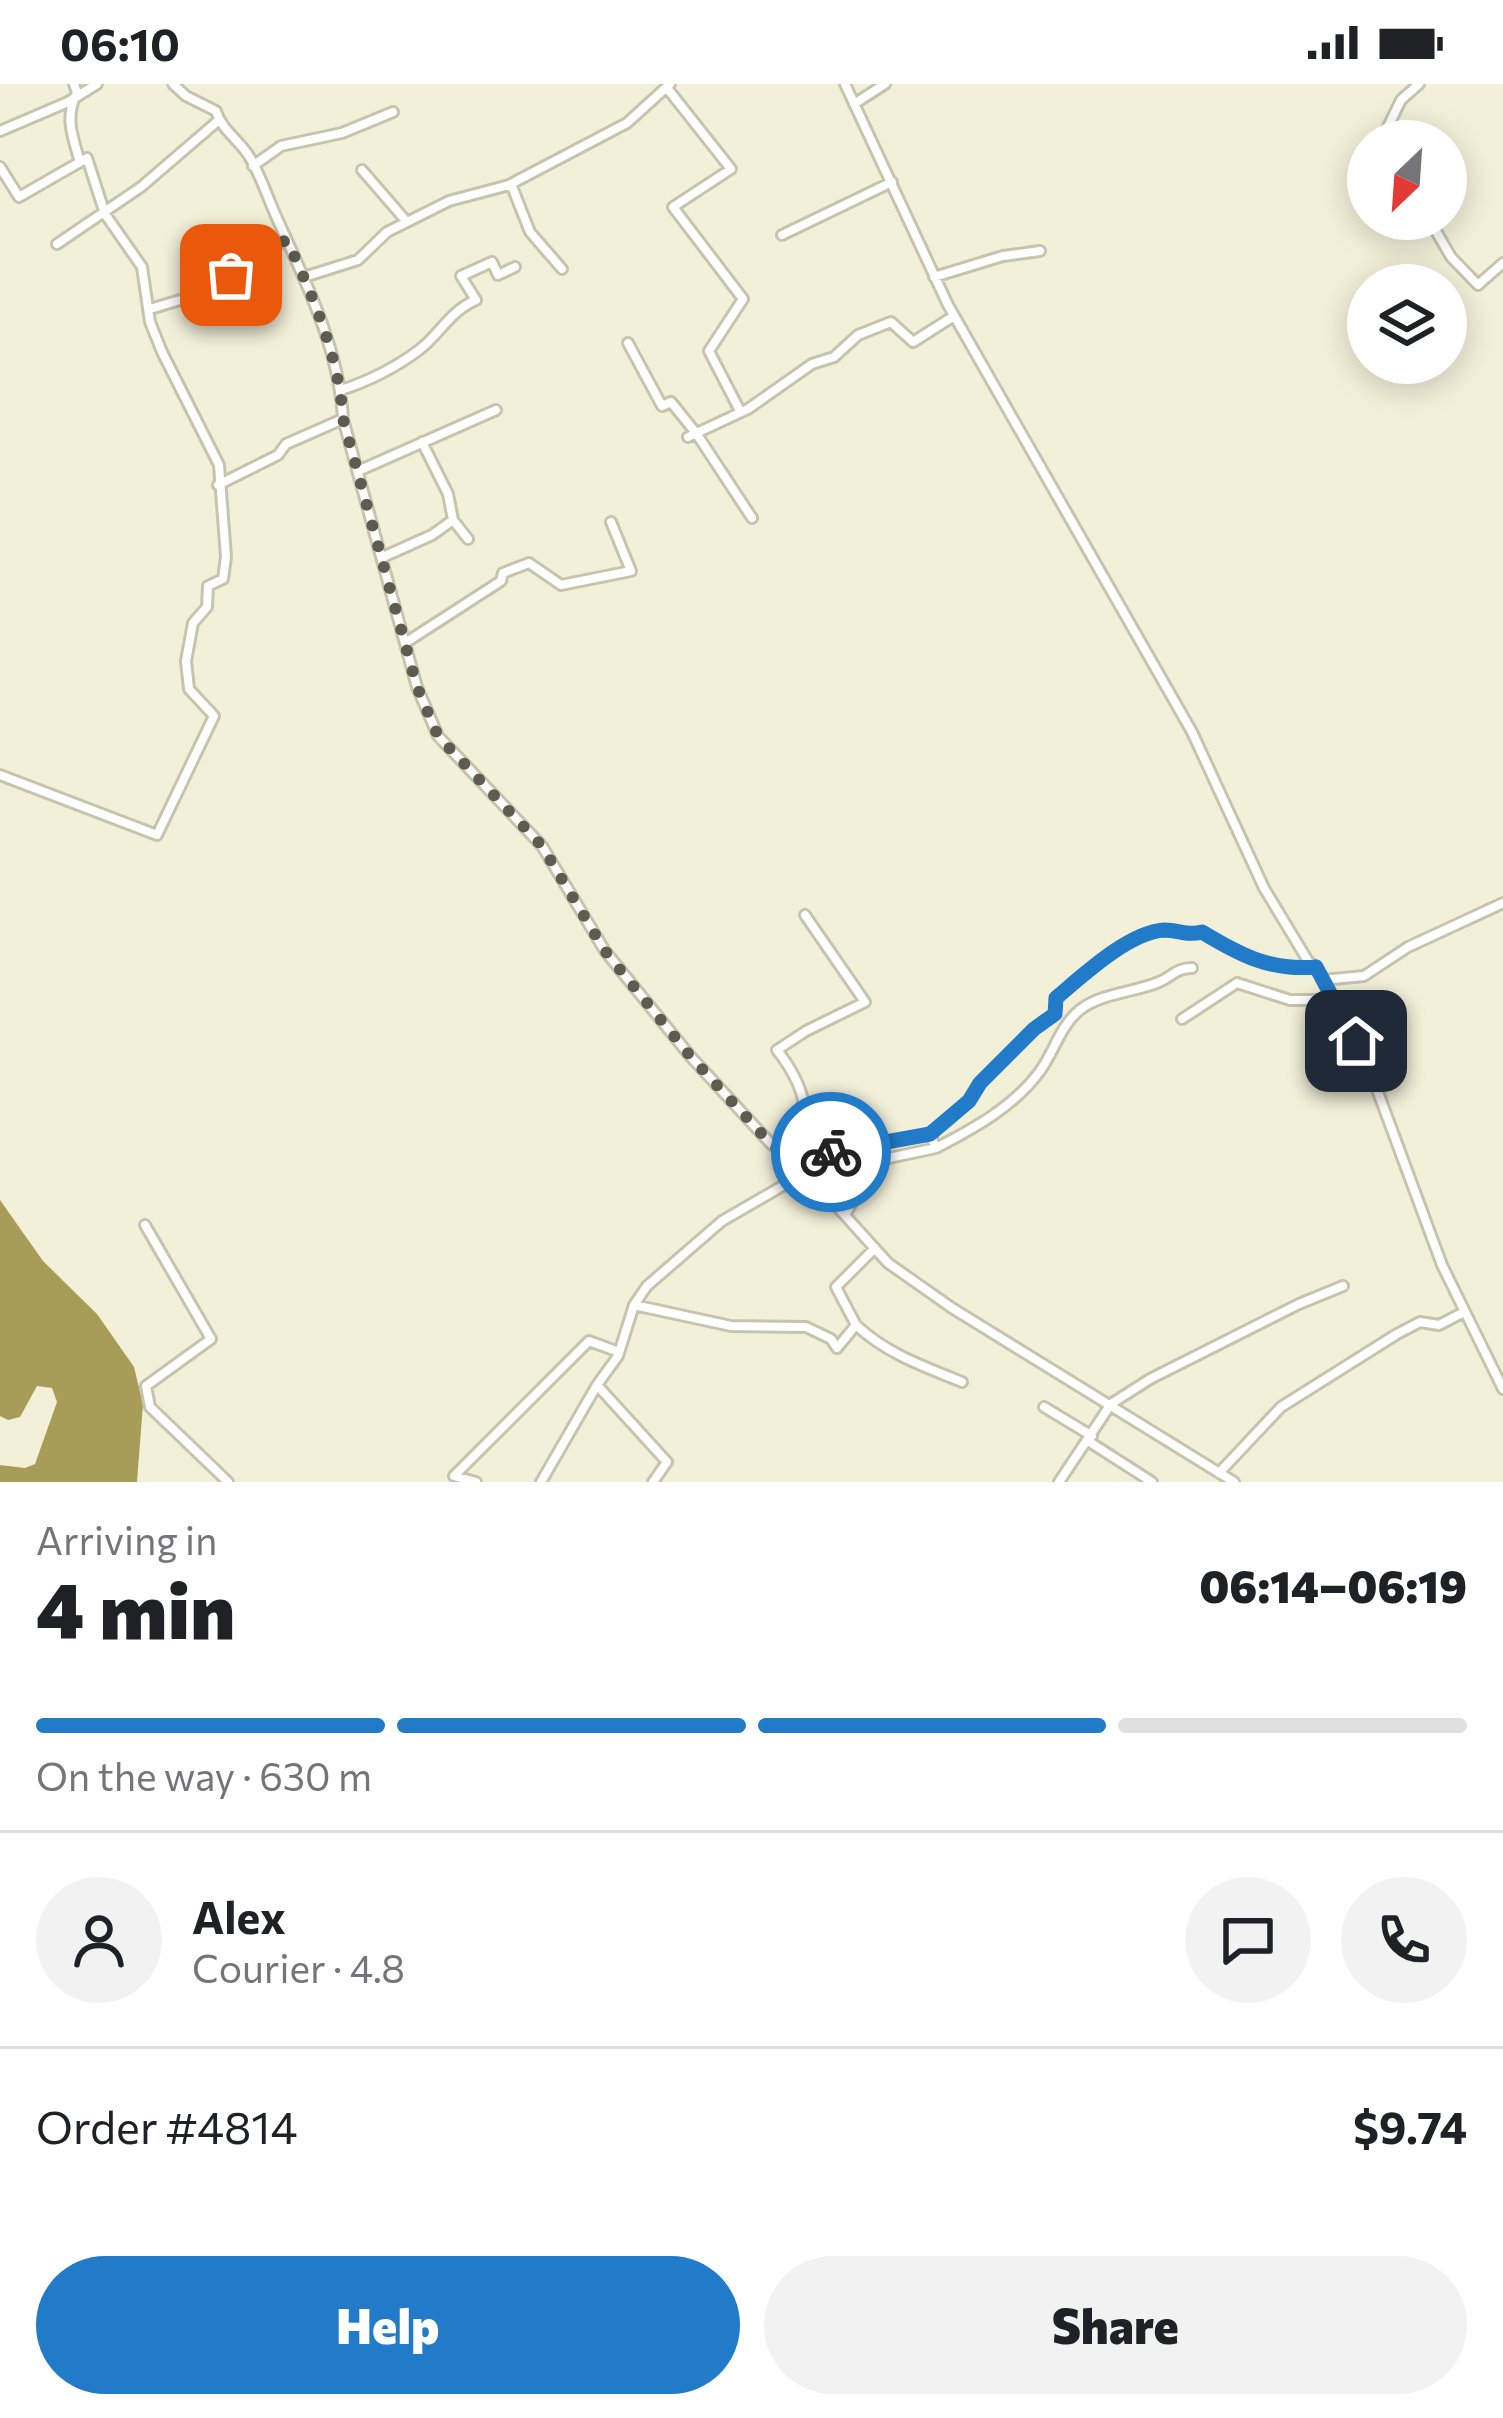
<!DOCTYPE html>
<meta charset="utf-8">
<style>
:root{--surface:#fff;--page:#f2f2f2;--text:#202124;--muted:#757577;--line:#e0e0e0;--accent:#227bc8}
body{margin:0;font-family:Commissioner,sans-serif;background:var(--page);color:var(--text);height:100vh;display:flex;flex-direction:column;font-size:45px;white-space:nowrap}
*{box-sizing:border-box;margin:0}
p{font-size:39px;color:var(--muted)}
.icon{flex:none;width:66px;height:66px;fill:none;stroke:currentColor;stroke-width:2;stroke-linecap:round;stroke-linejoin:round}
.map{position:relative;height:1398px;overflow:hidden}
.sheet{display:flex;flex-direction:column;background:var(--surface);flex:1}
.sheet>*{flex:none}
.needle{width:78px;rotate:205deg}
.controls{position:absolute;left:1347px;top:36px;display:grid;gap:24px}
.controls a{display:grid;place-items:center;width:120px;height:120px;border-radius:50%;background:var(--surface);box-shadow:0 6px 30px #0003;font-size:60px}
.pin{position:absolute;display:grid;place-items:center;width:102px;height:102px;color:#fff;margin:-51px;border-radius:24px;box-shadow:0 6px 18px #0006}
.courier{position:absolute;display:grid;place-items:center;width:120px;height:120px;margin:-60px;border:9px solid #227bc8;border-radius:50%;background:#fff;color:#222;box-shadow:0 3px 15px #0007}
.headline em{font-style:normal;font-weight:800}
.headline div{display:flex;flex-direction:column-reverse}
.headline{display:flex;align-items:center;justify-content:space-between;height:204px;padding:0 36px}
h1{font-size:78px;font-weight:800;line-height:90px}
.bar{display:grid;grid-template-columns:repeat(4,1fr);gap:18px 12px;align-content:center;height:144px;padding:0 36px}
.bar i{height:15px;border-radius:9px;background:var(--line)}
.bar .current{background:var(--accent)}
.bar p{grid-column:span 4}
.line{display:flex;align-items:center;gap:30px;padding:0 36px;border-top:3px solid var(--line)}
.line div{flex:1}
.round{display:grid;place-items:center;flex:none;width:126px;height:126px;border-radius:63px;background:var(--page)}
.action{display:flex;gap:24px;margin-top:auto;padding:24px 36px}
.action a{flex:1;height:138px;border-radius:72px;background:var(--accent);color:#fff;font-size:48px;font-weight:800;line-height:138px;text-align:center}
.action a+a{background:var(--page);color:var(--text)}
.status{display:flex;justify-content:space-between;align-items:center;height:84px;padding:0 60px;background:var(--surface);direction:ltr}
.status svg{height:33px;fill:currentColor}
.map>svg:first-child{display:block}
.water{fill:#a89d58}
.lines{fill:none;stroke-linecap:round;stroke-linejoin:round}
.minor-casing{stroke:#c7c4ae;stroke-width:14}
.minor{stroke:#fff;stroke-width:8}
.done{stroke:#5e5c50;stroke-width:12;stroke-dasharray:0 21.6}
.route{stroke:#227bc8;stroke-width:15}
</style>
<div class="status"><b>06:10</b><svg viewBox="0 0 49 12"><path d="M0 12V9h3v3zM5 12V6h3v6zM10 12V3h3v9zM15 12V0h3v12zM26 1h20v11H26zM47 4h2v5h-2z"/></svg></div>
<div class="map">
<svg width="1503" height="1398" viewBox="0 0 1503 1398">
<rect width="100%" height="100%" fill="#f3f0d9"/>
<path class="water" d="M0,1116L43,1177L97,1230L134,1283L143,1320L137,1398H0V1381L25,1384L35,1380L57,1318L52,1304L37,1302L20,1333L8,1336L0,1332Z"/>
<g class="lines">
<defs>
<path id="minor" d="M74,0L77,9C64,33 73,54 80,78
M173,0L186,12L216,27C221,45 239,56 249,72C260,90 267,112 276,132C305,197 339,263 343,335L417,603L438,652L542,762L605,867L691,973L772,1061L795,1076L888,1179L952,1224L1234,1398
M845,0L948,221L1192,648L1264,804L1308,877L1316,883L1365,973L1442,1181L1503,1305
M667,4L731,85L673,123L743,215L709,267L740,327
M854,20L885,0
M0,47L68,18L97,0
M1381,57L1401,16L1419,0
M253,82L281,62L342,49L393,28
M0,83L19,113L87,74L105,130L142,183L150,238L162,268L219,381L226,473L223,495L208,502L207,523L193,539L186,577L189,605L214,632L157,751L0,691
M362,86L407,138
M511,100L530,148L562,185
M1429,135L1451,173L1478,201L1503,179
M782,151L892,98
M57,160L141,103L219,36
M304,193L358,176L387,148L449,117L509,101L627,39L670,0
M934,193L1003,172L1040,167
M150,225L210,207L231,191L245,173L287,156
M628,259L662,322L671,318L696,349L752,434
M341,306C369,297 395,284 419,266C440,250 450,227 476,216L461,192L492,178L498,191L515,183
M688,353L748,325L812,280L834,273L858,251L891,238L913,258L954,232
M422,358L448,410L453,436L468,455
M358,387L496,326
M218,401L278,371L286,360L343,335
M383,473L432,451L453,436
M405,559L501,497L503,489L529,479L561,501L631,487L611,438
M1323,896L1364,892L1408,863L1503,819
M1182,935L1237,899L1290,916H1332
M796,1063L816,1071L930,1050L969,1017L980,999L1034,945L1055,930L1056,914C1082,892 1129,848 1164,846C1179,846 1186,852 1202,848C1239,870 1269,887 1313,883
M936,1064C973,1045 1015,1022 1040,987C1054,968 1061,940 1081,925C1102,909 1136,908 1159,898C1173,892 1176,884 1192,884
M788,1072C819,1038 802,998 777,966L806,947L865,918L805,831
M845,1131L875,1077L936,1064L930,1050
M145,1141L211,1255L146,1302L150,1323L228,1398
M634,1221L731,1242L806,1243L831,1255L837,1264L856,1241C887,1270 923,1282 962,1298
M856,1241L836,1203L875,1164
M597,1301L667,1378L653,1398
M1044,1323L1092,1352
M1088,1357L1152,1398
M1219,1389L1281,1323L1397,1250L1420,1238L1439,1241L1464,1228
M476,1398L454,1392L589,1257L619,1268
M541,1398L597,1301L618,1272L634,1221L647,1202L722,1137L805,1089
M1059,1398L1111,1320L1150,1295L1299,1220L1343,1202"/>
</defs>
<use href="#minor" class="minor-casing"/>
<use href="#minor" class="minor"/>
</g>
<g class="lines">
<path class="done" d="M231,191L245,173L287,156C313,213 339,272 343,335L417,603L438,652L542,762L605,867L691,973L772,1061L788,1072L796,1064L816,1071L831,1068"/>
<path class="route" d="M831,1068L930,1050L969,1017L980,999L1034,945L1055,930L1056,914C1082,892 1129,848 1164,846C1179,846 1187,852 1202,848C1240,871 1270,887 1316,883L1356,957"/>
</g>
</svg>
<div class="controls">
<a><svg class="needle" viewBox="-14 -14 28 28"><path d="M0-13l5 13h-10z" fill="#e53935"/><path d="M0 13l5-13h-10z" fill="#757577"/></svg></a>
<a><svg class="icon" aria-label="layers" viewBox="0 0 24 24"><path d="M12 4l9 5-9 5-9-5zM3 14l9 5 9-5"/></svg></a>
</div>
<div class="pin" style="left:231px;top:191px;background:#ea580c"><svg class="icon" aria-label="bag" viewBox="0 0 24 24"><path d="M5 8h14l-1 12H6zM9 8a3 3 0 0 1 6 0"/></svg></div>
<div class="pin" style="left:1356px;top:957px;background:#1f2937"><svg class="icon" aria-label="home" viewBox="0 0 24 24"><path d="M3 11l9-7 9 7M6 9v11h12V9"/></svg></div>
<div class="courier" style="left:831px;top:1068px"><svg class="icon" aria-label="bike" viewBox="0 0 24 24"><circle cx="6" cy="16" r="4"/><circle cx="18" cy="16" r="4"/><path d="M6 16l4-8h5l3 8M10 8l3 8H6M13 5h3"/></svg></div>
</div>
<section class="sheet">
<div class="headline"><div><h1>4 min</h1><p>Arriving in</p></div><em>06:14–06:19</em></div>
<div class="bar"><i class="current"></i><i class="current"></i><i class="current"></i><i></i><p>On the way · 630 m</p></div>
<div class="line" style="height:216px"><a class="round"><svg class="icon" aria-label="person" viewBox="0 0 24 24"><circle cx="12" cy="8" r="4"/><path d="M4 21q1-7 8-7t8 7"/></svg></a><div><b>Alex</b><p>Courier · 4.8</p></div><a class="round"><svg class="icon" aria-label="chat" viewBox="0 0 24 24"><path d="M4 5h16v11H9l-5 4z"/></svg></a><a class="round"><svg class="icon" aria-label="phone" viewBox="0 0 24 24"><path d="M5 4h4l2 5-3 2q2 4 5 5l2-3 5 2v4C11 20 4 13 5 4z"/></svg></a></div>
<div class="line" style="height:156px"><div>Order #4814</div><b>$9.74</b></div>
<div class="action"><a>Help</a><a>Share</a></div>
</section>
